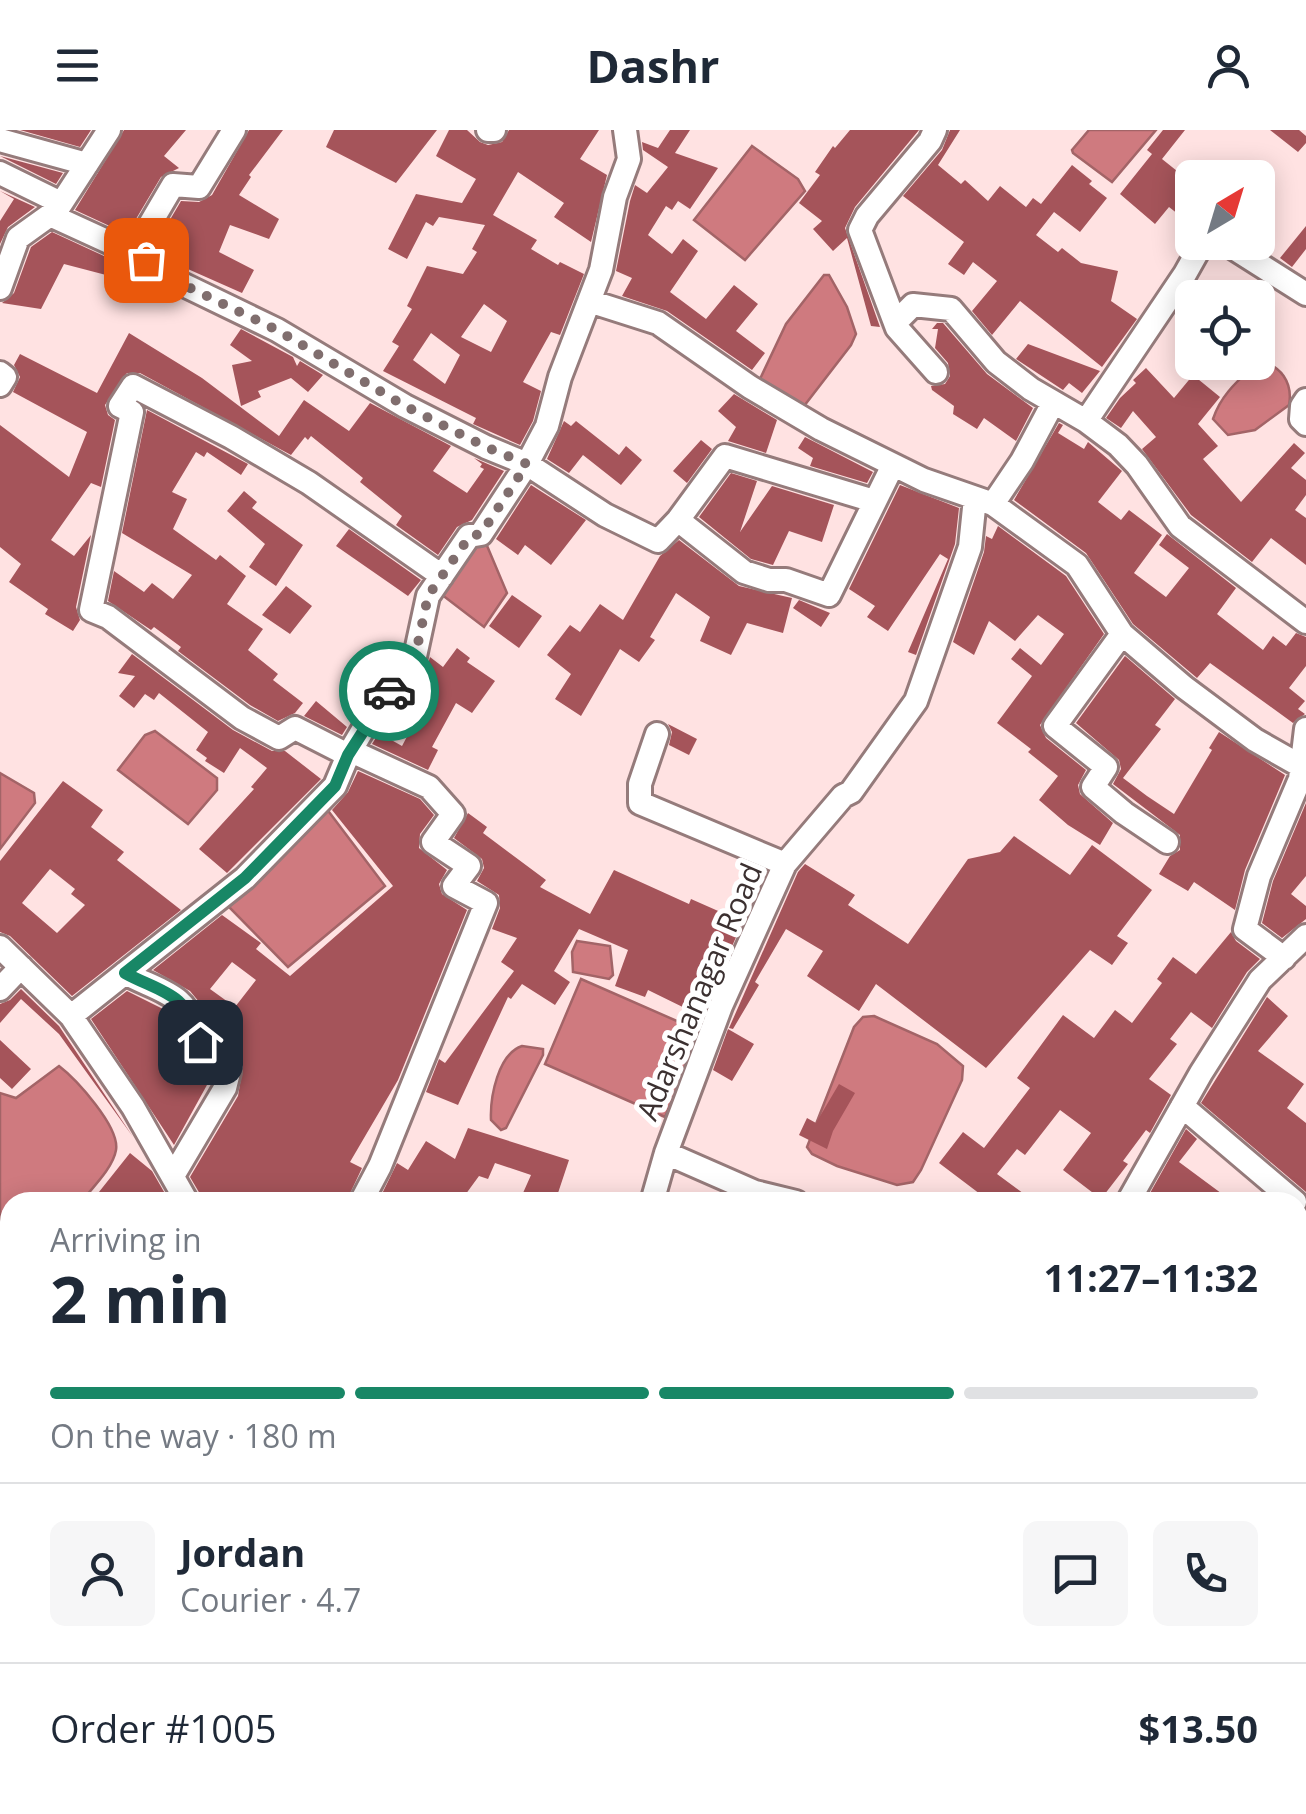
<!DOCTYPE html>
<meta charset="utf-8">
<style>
:root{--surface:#fff;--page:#f6f6f7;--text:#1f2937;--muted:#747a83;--line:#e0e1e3;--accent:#188766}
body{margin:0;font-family:"Open Sans",sans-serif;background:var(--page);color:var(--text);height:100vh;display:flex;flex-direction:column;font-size:38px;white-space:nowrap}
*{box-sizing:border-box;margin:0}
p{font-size:32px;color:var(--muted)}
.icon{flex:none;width:55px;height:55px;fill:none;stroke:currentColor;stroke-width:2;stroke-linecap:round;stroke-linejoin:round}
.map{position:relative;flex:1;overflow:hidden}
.panel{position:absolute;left:0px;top:1062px;width:1308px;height:622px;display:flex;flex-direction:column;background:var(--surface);border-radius:30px 30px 0 0;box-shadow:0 5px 25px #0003}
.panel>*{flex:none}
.needle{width:65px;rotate:38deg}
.tools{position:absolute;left:1175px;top:30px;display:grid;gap:20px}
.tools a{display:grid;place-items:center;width:100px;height:100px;border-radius:15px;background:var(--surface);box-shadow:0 5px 25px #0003;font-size:50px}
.pin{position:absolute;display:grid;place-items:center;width:85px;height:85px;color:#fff;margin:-42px;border-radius:20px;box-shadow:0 5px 15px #0006}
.courier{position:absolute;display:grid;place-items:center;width:100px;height:100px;margin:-50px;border:8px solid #188766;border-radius:50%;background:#fff;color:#222;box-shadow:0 2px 12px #0007}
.head em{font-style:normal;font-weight:700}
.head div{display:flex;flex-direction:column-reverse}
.head{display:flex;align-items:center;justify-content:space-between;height:170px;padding:0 50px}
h1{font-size:65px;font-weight:700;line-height:75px}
.bar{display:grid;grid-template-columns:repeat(4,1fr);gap:15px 10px;align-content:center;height:120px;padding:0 50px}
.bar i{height:12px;border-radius:8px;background:var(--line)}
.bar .selected{background:var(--accent)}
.bar p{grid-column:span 4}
.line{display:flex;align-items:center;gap:25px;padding:0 50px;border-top:2px solid var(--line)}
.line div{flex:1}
.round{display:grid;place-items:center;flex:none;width:105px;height:105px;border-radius:15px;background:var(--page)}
header{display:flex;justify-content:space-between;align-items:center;height:130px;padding:0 50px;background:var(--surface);font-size:45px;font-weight:700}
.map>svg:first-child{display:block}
.water{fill:#cf7a7f;stroke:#a36467;stroke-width:2.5}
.building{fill:#a5545a;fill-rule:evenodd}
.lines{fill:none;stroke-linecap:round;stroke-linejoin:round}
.street-casing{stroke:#957b7b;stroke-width:28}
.street{stroke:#fff;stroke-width:22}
.done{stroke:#806e6e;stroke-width:10;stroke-dasharray:0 18}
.route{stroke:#188766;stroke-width:12}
.labels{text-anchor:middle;stroke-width:10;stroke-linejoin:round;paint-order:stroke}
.street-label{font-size:30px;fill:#3b3030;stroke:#fff}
</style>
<header><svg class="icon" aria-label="menu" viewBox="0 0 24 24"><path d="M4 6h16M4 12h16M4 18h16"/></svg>Dashr<svg class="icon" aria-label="person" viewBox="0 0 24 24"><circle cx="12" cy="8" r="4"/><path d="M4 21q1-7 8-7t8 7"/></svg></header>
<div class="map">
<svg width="1306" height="1684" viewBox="0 0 1306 1684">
<rect width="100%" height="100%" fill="#ffe2e2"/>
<path class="water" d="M1089,0H1156L1112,52L1073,23L1072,20Z
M752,16L798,49L805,61L745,130L694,90Z
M824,145H829L847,177L856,204L851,215L804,276L798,280L760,254V249L786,194Z
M1258,232C1281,234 1293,253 1289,275L1255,300L1228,305L1213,289C1221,264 1239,250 1258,232Z
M470,410L485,411L507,463L484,497L437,461Z
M155,601L217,648V660L188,694L118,640L145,605Z
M0,643L34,663L35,673L0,719Z
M326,678L385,756L288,837L229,777Z
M577,811L610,816L613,845L609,849L573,842L572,822Z
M581,849L702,902L665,987L545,934Z
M874,886L937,914L963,936L962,950L921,1040L913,1052L897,1055L837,1036L812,1024L807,1017L854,897L863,887Z
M522,916L543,919V925L506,998L501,1000L491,990C490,967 498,924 522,916Z
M59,936C76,949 120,997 116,1020C113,1038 92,1058 81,1072H10V1181L0,1174V963L16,968Z"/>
<path class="building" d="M20,0H91L80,17Z
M124,0H186L164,26L179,38L161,47L127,104L75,80Z
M249,0H283L249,45L251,47L239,65L279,89L269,109L230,95L219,122L254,140L242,163L163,128L154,117L181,71L199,72L212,65Z
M334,0H437L396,53L326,17Z
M449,0H467L480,12L488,15L502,12L509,0H599L580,29L607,45L591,112L554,87L564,73L518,42L493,85L537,110L531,119L558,135L560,132L584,144L560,205L551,202L523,252L541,261L533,291L520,315L473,294L476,288L383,241L399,216L392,212L412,179L407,176L427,136L463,144L477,122L472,119L485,95L439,87L433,96L426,92L407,129L388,119L416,64L462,73L476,49L436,26ZM484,174L507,191L491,222L461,207ZM431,203L460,225L445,254L413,230Z
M670,0H690L675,23L718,38L690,79L678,71L672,80L666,76L648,105L672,124L683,109L698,121L670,162L706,189L734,155L758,174L736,201L765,223L752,240L667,181L622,166L632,148L616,141L630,71L635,55L647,63L668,37L643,20L642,12L658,18Z
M850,0H919L855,77L845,98L880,197L871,196L847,108L833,121L813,99L822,91L799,73L820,45L815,42L833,16L835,18Z
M950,0H960L938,35L961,54L965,50L988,71L1000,56L1026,77L1033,68L1041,74L1072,35L1092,51L1089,54L1107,68L1080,102L1054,82L1036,105L1058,122L1062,118L1081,133L1118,141L1111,171L1137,189L1102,237L1020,171L992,205L972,181L997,151L973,132L964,145L948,134L964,112L903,66L942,20Z
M1163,0H1185L1162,29L1192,53V95L1169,77L1155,94L1120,64L1152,24L1147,20Z
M1270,0H1299L1306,6V13L1298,22Z
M0,26L63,43L56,54Z
M0,61L35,77L8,97L0,114V91L14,69Z
M1306,96V119L1292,137L1280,128Z
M52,102L132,139L129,151L64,134L41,179L2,173L14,163L31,117Z
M937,193H943L987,244L1033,278L1016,311L984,288L977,299L953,284L954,276L932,260L931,256L945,254L950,246L948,233L935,218L938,199H932Z
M241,199L293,227L297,236L300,231L323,245L308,262L291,248L258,261L261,267L241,276L232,235L252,231L230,215Z
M129,203L202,248L279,306L304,270L349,301L370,273L451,316L433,341L467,363L484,339L480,337L482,334L474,328L504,341L472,390L457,397L438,425L396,395L402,386L360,352L363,348L311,306L308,310L305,307L291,325L140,243H127L105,275L108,285L115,290L101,357L91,353L51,410L74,426L91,405L76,477L80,490L73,501L45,484L48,479L9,452L21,434L0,417V295L69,347L87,302L13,262L20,247L14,235L20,224L97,263Z
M1028,214L1100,241L1082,263L1069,253L1063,260L1016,229Z
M1146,238L1174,268L1193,245L1220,267L1198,294L1218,316L1203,329L1241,372L1294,313L1305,323L1291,338L1306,350V365L1295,380L1306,388V435L1271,408L1252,432L1191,385L1142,319L1156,307L1133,281L1121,298L1106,288L1120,268L1136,253L1133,250Z
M734,264L777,290L766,323L728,311L736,297L718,281Z
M147,280L248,334L241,345L207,322L204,327L196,322L172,362L187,369L173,399L216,430L220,425L246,446L227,474L263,499L248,520L278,544L273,550L303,573L295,583L278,591L250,575L178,521L181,517L154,497L151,500L108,471L114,441L144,462L152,453L173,469L192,445L122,403Z
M564,291L571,296L576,291L619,325L626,316L642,330L621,355L583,325L569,343L547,329Z
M1059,293L1063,295L1058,303L1084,319L1088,312L1122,341L1098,372L1121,390L1129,380L1162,405L1134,443L1166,467L1189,438L1159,415L1167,404L1236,458L1217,484L1263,520L1273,506L1286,516L1296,503L1306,507V536L1289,558L1305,571L1298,579L1305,584L1293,593L1210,533L1197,548L1133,494L1086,423L1014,370Z
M805,307L873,342L867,353L810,336L813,328L798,318Z
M701,310L712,319L687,353L673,341Z
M731,343L757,351L740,402L772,356L834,375L822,412L789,401L773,435L751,429L699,387Z
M531,355L586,390L551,435L525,415L518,425L496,409Z
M900,355L959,378L955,414L916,525L908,522L948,429L940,424L888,501L867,487L875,476L849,459Z
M244,361L257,372L252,378L303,415L276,456L249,437L265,414L227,381Z
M998,396L1066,446L1104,504L1040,595L1046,608L1086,640L1078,655L1080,664L1113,693L1100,715L1068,695L1039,670L1058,646L1028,622L1031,619L997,593L1032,546L1011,529L1020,518L1041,535L1064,504L1038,485L1015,511L989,491L974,525L953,512L984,422L986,406L992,409Z
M349,399L421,450L408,466L336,416Z
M679,410L739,456L792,468L783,503L747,493L731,525L700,511L710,487L676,463L650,507L655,510L639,532L620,519L581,586L555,569L571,544L547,525L570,495L580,502L600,474L623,490L660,426Z
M286,456L312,476L290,504L262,485Z
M512,465L542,486L519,518L489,496Z
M799,470L830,483L821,497L793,478Z
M457,518L470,528L467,532L495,551L472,583L456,573L432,617L438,620L428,640L372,614L379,603L402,616L426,571L411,558L426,540L430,527L443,537Z
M132,524L233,600L272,621H285L321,649L227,743L199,719L254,659L251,657L267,638L240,618L224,643L205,631L207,628L196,620L208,602L159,563L154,570L145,564L134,578L119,566L135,546L118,543Z
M1125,526L1175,569L1155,595L1161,599L1123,648L1147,666L1174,684L1212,620L1209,618L1219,602L1285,645L1245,740L1235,780L1194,752L1188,761L1159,744L1170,726L1180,720V705L1113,654L1121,639L1119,630L1076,593Z
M316,571L347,597L342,605L304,586Z
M668,594L697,609L689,625L669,615L672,602Z
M358,641L420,669L434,685L420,704L419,718L447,740L439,754L442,764L467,780L398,950L350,1032L362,1038L346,1072H295L277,1063L271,1072H210L200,1064L190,1047L238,966L243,936L232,918L207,895L200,873L190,861L153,840L222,785L261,813L256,819L290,846L393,756L332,680L348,662ZM232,832L256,850L235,877L210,859Z
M63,651L103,680L91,697L124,722L117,730L181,780L72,866L10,806L0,802V731ZM50,739L75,759L71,764L85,775L57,803L22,773Z
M1306,673V746L1291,764L1306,776V789L1282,808L1262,793L1273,751Z
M468,683L487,697L483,703L546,750L540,757L590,784L614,740L689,774L691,769L725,784L727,780L745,787L701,886L648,860L645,867L615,856L628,820L579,799L554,841L570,852L555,875L522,854L511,869L508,867L458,975L426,962L439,929L445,933L514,841L501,832L517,808L492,799L500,778L499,765L477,751L484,738L482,729L454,708Z
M1014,706L1070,745L1092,715L1152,760L1117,806L1128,813L1112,835L1090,820L986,938L876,854L859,881L807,846L823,821L786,799L755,852L759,855L733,899L729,898L798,742L805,734L855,765L848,775L908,814L968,729L1000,722Z
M1231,802L1236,811L1260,829L1247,842L1212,898L1191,882L1170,909L1177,914L1149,949L1171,965L1150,1003L1146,1000L1123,1031L1128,1034L1101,1069L1063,1040L1091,1003L1060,980L1025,1025L1017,1019L997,1044L1035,1072H979L984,1067L939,1033L963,1002L984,1018L1030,958L1017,948L1063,885L1094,908L1115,880L1132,893L1162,853L1157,849L1173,827L1196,844Z
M21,859L59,896L133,1007L59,904L21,869L0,893V874L10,870Z
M127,861L169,882L182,913L213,944L174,1015L91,889Z
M1267,867L1288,886L1258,921L1304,954L1287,978L1306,993V1062L1201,973Z
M728,899L754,914L732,951L713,940Z
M0,910L31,939L12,959L0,948Z
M839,954L855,963L833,1001L827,1019L799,1005L807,988L816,993Z
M468,998L569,1030L555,1072H519L531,1045L495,1033L488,1049L479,1046L460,1072H378L397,1033L408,1040L426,1011L455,1029Z
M1186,999L1197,1009L1179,1032L1233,1072H1145Z
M130,1023L152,1041L167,1067L163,1072H91Z"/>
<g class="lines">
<defs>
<path id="street" d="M488,0H494
M935,0L930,11L867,86L860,100L897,198L936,242
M0,10L87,34
M0,43L61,73
M50,85L146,129L153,140L277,200L405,276L486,317L527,334L605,385L658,411L678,390L744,442L769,450H786L829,465L893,335
M1224,112L1306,164
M133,123L173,55L199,57L234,0
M0,158L18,108L57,80L109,0
M589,171L658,193L750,257L821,299L924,350L993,374L1077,435L1122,504L1184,557L1255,610L1306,639
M895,193L913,175L951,179L996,232L1031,259L1086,291L1118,315L1137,335L1180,396L1306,492
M0,243L5,247L0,255
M1306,270L1302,276L1301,289L1306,294
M1086,291L1185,144L1203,112
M993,374L1022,331L1053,273
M678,390L725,326L874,371
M1122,504L1055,596L1106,637L1093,657L1124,683L1167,712
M657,604L640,654V673L785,734
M351,621L429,657L453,684L433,712L469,736L454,756L486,773L380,1036L361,1072
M348,625L295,598L279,608L242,588L108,487L91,480L132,282L120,276L133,256L231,307L309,353L442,446
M0,817L71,886L133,977L187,1072
M1284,828L1245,799L1259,746L1300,649L1306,599
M125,843C155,860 192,864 193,903L222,929L229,942L225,958L173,1046
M0,859L21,837
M71,886L245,748L335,656L348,625L374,581L414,531L428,466L469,406L481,404L527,334L547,296L560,247L601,140L615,67L629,29L625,0
M1182,976L1295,1072
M666,1023L755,1062L796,1072
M652,1072L666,1023L721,876L785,734L843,666L851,662L916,571L970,417L975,368
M1128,1072L1201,943L1260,850L1306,806
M1298,1162L1306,1152
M1298,1239L1306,1245
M0,1315L10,1301
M183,1675L196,1684
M352,1675L371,1684
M635,1675L650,1684
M1015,1675L1027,1684
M0,1679L10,1656
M449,1684L453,1675"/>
</defs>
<use href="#street" class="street-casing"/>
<use href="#street" class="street"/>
</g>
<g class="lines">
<path class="done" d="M146,130L153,140L277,200L405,276L486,317L527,334L481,404L470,406L428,466L414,532L389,561"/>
<path class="route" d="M200,912L193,903C191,864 155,860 125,843L245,748L335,656L348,625L389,561"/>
</g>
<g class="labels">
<g class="street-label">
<text transform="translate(700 862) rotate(-67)" y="10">Adarshanagar Road</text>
</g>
</g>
</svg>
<div class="tools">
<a><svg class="needle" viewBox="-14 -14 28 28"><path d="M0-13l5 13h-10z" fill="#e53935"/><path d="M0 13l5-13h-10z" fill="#747a83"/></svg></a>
<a><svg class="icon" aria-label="locate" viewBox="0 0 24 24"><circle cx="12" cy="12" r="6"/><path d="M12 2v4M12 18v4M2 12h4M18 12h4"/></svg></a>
</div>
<div class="pin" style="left:146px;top:130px;background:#ea580c"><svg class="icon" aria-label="bag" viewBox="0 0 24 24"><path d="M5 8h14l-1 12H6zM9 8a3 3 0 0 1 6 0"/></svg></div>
<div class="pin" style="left:200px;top:912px;background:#1f2937"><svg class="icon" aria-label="home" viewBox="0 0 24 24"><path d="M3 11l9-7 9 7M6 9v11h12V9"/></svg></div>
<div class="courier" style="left:389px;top:561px"><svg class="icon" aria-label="car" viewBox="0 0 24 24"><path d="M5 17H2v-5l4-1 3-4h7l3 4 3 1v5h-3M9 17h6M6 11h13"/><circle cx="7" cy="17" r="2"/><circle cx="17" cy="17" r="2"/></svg></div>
<section class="panel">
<div class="head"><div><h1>2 min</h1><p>Arriving in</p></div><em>11:27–11:32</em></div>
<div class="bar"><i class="selected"></i><i class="selected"></i><i class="selected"></i><i></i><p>On the way · 180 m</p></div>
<div class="line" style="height:180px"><a class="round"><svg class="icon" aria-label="person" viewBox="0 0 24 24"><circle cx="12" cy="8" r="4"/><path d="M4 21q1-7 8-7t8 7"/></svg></a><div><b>Jordan</b><p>Courier · 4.7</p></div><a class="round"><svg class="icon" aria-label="chat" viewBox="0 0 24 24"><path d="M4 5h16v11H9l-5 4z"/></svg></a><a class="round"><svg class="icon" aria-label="phone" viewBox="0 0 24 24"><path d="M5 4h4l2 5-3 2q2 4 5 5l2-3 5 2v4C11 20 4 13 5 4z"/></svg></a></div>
<div class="line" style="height:130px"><div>Order #1005</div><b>$13.50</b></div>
</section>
</div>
